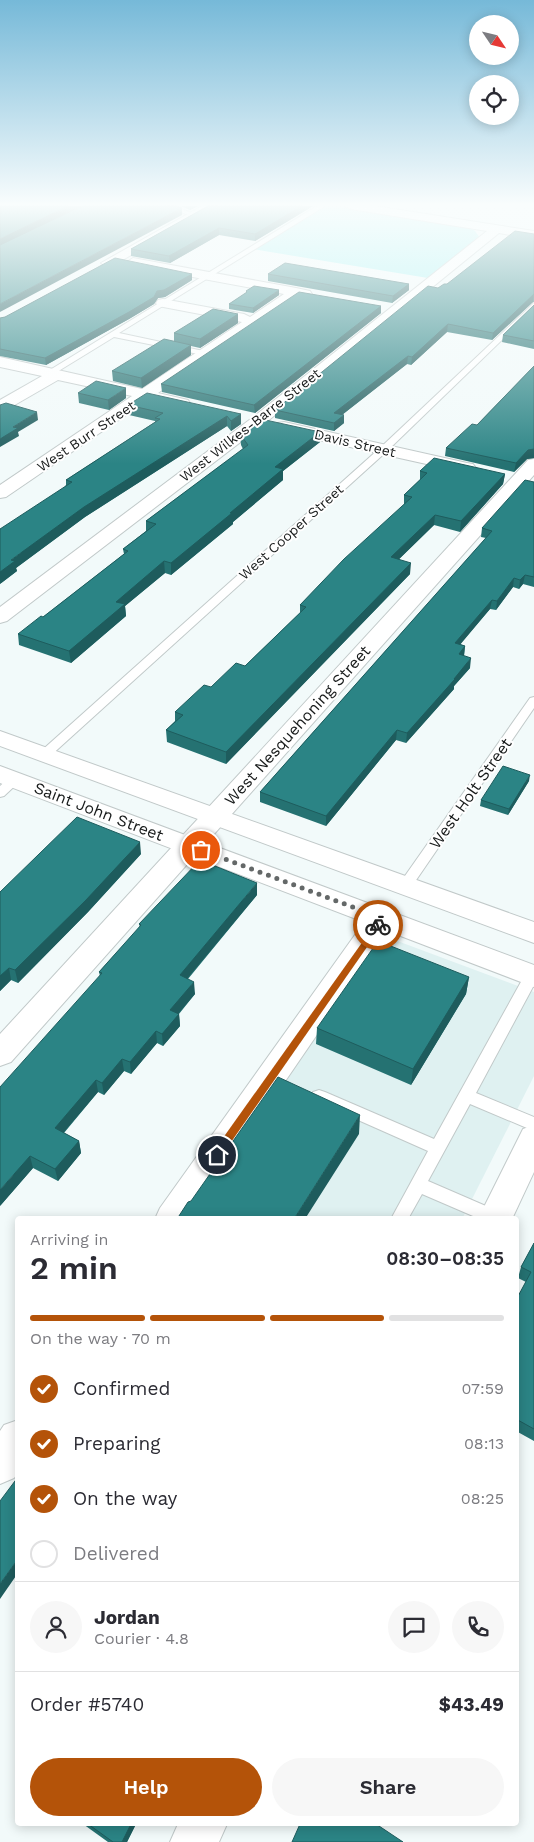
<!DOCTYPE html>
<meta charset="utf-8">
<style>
:root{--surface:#fff;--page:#f7f7f7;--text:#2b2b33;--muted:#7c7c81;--line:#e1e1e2;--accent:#b45309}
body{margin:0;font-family:"Work Sans",sans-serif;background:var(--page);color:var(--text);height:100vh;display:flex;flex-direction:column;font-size:19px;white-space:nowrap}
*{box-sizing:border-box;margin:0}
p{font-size:16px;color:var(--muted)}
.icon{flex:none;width:28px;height:28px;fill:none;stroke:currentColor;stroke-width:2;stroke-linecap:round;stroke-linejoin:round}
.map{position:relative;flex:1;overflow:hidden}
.details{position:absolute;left:15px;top:1216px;width:504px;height:610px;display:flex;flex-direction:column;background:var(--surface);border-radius:5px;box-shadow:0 2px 12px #0003}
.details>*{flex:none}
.needle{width:32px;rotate:125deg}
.buttons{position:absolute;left:469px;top:15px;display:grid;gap:10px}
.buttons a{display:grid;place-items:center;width:50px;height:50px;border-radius:50%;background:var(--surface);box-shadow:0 2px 12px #0003;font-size:25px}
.pin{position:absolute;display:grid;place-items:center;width:42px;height:42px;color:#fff;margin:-21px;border:2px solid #fff;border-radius:50%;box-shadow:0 1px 5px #0007}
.courier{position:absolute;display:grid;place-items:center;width:50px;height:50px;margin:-25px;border:4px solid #b45309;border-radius:50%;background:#fff;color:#222;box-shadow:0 1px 6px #0007}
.summary em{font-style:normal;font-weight:600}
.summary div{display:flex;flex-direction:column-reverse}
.summary{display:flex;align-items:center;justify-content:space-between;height:85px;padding:0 15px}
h1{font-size:32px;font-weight:600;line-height:38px}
.bar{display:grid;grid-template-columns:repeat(4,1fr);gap:8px 5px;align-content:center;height:60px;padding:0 15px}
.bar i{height:6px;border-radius:4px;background:var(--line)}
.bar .selected{background:var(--accent)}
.bar p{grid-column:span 4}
.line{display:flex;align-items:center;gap:12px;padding:0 15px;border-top:1px solid var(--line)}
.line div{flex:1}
.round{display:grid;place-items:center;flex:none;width:52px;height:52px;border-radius:26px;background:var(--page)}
ol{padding:0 15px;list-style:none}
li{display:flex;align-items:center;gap:15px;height:55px}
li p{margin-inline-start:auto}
li .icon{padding:5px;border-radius:50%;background:var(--accent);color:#fff;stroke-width:4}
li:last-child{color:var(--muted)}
li i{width:28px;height:28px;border:2px solid var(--line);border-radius:50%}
.primary-button{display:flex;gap:10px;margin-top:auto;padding:10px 15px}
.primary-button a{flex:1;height:58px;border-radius:30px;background:var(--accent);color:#fff;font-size:20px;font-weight:600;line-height:58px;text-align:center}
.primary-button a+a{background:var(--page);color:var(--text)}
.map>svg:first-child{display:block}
.built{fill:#dff1f1}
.green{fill:#a1f1f1}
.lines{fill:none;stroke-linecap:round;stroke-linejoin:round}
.service-casing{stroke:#c1c9c9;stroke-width:2}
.minor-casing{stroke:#c1c9c9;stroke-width:2}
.primary-casing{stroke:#c1c9c9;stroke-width:2}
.service{fill:#fff;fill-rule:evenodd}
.minor{fill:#fff;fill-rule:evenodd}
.primary{fill:#fff;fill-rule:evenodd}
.wall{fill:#257272}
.shaded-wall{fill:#1e5c5d}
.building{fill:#2b8485;stroke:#1e5c5d}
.route{fill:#b45309}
.done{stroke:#646868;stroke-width:5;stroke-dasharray:0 9}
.labels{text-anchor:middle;stroke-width:4;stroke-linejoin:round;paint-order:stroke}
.far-street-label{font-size:14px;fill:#171a1a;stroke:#fff}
.street-label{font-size:16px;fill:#171a1a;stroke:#fff}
</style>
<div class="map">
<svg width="534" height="1842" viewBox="0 0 534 1842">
<rect width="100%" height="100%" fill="#f2fafa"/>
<path class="built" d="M384,936L534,992V1076L462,1219H184Z"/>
<path class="green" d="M322,206H351L467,226L475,231L482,241L434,279L252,249Z"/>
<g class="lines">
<defs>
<path id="service" d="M165,206H174L196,215L191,216Z
M317,206H325L119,333L208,352V356L114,337L52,375L45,373Z
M534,303V309L386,452L48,758H40L38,755L40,752L380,448Z
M534,697V708L410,889H400L398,886L400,883L530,698Z
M15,775L19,776L21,779L19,782L4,796L0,797V786L11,776Z
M532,970H534V985L476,1093L534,1117V1131L470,1104L428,1181L502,1213L504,1219H480L422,1194L408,1219H391L428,1151L313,1100L311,1096L313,1092L319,1090L325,1092L434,1139L527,971Z"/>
<path id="minor" d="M202,206H217L112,266L107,267L101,263Z
M345,206H375L534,231V239L499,233L264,424L7,621L0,623V607L252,418L487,231L351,209Z
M133,258L296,288L310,291L312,294L305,298L298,297L158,393L188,400L190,403L188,406L182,408L148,400L6,497L0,498V485L132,396L58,380L6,410L0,412V400L42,376L0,367V357L142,389L242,322L158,306L156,303L158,300L163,299L244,314L250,317L284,294L128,265L127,262Z
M284,422L467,463L473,464L476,468L473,472L467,473L278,431L276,427L278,423Z
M534,459V475L11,1062L0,1066V1034L528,460Z
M382,908L392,911L396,918L392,925L191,1219H155L160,1208L372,911Z
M534,1125V1172L512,1219H478L523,1129Z
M18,1420V1473L14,1478L0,1484V1431L4,1425Z
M178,1824H227L219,1842H170Z"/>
<path id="primary" d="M0,731L534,922V943L0,746Z
M0,766L534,965V987L0,783Z"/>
</defs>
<use href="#service" class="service-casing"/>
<use href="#minor" class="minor-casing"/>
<use href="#primary" class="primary-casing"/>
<use href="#service" class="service"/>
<use href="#minor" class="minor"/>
<use href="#primary" class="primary"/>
</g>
<path class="wall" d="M180,206H198L190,210Z
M208,206H313L255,241L219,235L170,263L131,256V249Z
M534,234V302H533L492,340L447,332L411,365L407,364L342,415L344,423L334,431L275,418V410L438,288L447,284Z
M268,274L409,284V290L392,303L268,281Z
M192,280L165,297L158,298L154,304L129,319L46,365L0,356V318Z
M246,291L279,295L253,313L229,309V304L246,293Z
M534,305V349L502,342L503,335Z
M381,306V313L255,413L162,392L161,384Z
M238,314V323L200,348L191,346V355L142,388L113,381L112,371L174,342V333Z
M534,366V458L527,459L514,472L445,456L446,448L477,425Z
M78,393L126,398L109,410L79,403Z
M128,405L241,414V424L231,431L227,426L85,517L16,568L17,571L0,584L66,485V480L155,422V421L129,415Z
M320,432V442L283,471V480L233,522V524L171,575L165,573L125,606L126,616L71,663L19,645L18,634L43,617L124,554L123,549L146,531V521L243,449L241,445L240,434Z
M420,471L505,474L503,484L460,532L434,525L399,559L410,574L226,764L167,742L166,730L175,721V712L211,687L245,666L300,613V605L404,505V495L420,480Z
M534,482V587L523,584L519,589L513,587L496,610L490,609L460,644L465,646L464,656L470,668L454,686V689L406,743L396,740L326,826L260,802V792L486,538L481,537L482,528Z
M529,781L508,815L480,806L481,800Z
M141,854L88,912L18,983L11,980L0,991V892Z
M257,895L188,979L195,994L179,1014L180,1026L163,1046L157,1043L131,1074L124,1071L104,1095L98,1092L64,1133L79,1141L81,1153L58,1181L33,1168L0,1206L100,976L99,972L140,927L139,924Z
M469,977L466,994L411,1085L316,1044L317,1028Z
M534,1243V1441L516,1431V1300L526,1282L518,1278L521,1267Z
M83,1824H136L127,1842H108Z"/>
<path class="shaded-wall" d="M68,206H82L0,246V239Z
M190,206H198L190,210Z
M302,206H313L255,241V234Z
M182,208V215L0,312V304Z
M219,228V235L170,263L169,256Z
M192,274V280L165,297L158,298L154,304L129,319L46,365L45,358L157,291Z
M409,284V290L392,303L393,296Z
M279,290V295L253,313V308Z
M534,294L533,302L492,340L493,333Z
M381,306V313L255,413L254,405Z
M238,314V323L200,348V339Z
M448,324L447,332L411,365L412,357Z
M191,345V355L142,388L141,378Z
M408,356L407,364L334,421V413Z
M126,388V398L109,410L108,400Z
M37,412L38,420L18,432L19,436L0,447V439L13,427Z
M241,414V424L231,431V421Z
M344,415V423L334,431V423Z
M227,416V426L85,517L16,568L17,571L0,584V572L11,560L84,507Z
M320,432V442L283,471V480L233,522V524L171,575V563L230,513L275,467Z
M534,449V458L527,459L514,472L516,463L528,450Z
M505,474L503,484L460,532L461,521Z
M435,515L434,525L390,568L391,557Z
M164,561L165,573L125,606L126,616L71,663L69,651L116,602Z
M411,563L410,574L226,764V752Z
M525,575L523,584L519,589L520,580Z
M514,578L513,587L496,610L497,601Z
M492,600L490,609L454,652L455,643Z
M465,646L464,655L457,664L459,654Z
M471,658L470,668L454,686V689L406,743L407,733Z
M397,730L396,740L326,826V816Z
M530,775L529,781L508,815L509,809Z
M140,842L141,854L88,912L18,983L15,970Z
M257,883V895L180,987V975Z
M9,968L11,980L0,991V976Z
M469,977L466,994L411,1085L413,1069Z
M194,982L195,994L177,1015L179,1014L180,1026L163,1046L162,1034L170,1010Z
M156,1031L157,1043L131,1074L130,1062Z
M122,1059L124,1071L104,1095L102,1083Z
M96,1080L98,1092L57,1140L55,1128Z
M360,1115L359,1134L305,1219H294Z
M79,1141L81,1153L58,1181L55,1169Z
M30,1156L33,1168L0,1206V1190Z
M18,1559V1573L0,1599V1584Z
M131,1824H136L127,1842H122Z"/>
<path class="building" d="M0,206H68L0,239Z
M82,206H177L182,208L0,304V245Z
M208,206H302L255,234L219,228L169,256L131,249Z
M515,231L534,234V294L493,333L448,324L412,357L408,356L334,413L344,415L334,423L275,410L428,286L438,288L444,284H447Z
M115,258L192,274L164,290L157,291L154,297L129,312L45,358L0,349V318L5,317Z
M285,263L409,284L393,296L268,274Z
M254,286L279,290L253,308L229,304L247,292L246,291Z
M299,292L381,306L254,405L161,384Z
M534,305V341L503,335Z
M213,309L238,314L200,339L174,333Z
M164,339L191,345L141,378L112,371Z
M534,366V449L528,450L516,463L446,448L472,424L477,425Z
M96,381L126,388L108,400L78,393Z
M147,393L241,414L231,421L227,416L84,507L11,560L15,561L0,572V529L72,482L66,480L160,419L155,418L163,413L128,405Z
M6,403L37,412L13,427L18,428L0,439V405Z
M261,419L320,432L275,467L283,469L230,513H232L171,563L164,561L116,602L125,604L69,651L18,634L41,616L43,617L128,551L123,549L156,524L146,521L248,445L240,434Z
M434,458L505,474L461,521L435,515L391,557L411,563L226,752L166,730L183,715L175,712L204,685L211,687L236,663L245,666L306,607L300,605L344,559L412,497L404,495L427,473L420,471Z
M525,480L534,482V577L525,575L520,580L514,578L497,601L492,600L455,643L465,646L459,654L471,658L454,679H455L407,733L397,730L326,816L260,792L492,531L482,528Z
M503,766L530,775L509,809L481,800Z
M77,817L140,842L86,900L15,970L9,968L0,976V892Z
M200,860L257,883L180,975L194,982L170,1010L179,1014L162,1034L156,1031L130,1062L122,1059L102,1083L96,1080L55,1128L79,1141L55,1169L30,1156L0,1190V1087L102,973L99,972L141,925L139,924Z
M378,941L469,977L413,1069L317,1028Z
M278,1077L360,1115L294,1219H177L188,1202L191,1201Z
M534,1243V1429L516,1419V1300L531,1272L521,1267Z
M18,1477V1559L0,1584V1501Z
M88,1824H131L122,1842H113Z
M300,1824H376L403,1842H292Z"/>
<linearGradient id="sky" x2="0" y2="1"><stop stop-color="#76b9d8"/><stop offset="0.44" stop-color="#f9fdfd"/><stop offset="1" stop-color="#f9fdfd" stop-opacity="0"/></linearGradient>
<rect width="534" height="464" fill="url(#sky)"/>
<path class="route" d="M378,922L381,923V927L220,1158H213V1152L376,923Z"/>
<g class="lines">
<path class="done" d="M201,850L382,918L378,925"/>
</g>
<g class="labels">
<g class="far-street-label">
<text transform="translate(250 425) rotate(-38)" y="5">West Wilkes-Barre Street</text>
<text transform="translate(86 436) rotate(-34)" y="5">West Burr Street</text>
<text transform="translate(355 443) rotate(13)" y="5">Davis Street</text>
<text transform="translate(291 532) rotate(-42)" y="5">West Cooper Street</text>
</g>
<g class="street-label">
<text transform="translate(297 725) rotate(-48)" y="6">West Nesquehoning Street</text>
<text transform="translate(470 793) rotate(-55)" y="6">West Holt Street</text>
<text transform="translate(99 811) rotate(21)" y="6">Saint John Street</text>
</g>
</g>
</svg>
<div class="buttons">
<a><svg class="needle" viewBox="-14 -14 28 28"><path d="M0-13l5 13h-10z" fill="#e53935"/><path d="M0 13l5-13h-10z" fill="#7c7c81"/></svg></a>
<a><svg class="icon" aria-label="locate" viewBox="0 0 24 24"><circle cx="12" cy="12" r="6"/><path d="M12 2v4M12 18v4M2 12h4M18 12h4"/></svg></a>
</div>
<div class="pin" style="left:201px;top:850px;background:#ea580c"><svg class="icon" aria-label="bag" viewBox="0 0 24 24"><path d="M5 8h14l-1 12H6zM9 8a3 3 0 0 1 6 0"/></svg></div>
<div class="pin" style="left:217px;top:1155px;background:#1f2937"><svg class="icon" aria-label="home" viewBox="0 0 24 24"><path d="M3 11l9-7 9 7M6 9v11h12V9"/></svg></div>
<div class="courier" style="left:378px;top:925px"><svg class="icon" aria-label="bike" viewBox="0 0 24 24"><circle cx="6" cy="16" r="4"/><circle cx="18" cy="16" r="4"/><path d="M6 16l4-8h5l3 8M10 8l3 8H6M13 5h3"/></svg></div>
<section class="details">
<div class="summary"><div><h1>2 min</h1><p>Arriving in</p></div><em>08:30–08:35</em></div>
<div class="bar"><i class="selected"></i><i class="selected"></i><i class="selected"></i><i></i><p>On the way · 70 m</p></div>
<ol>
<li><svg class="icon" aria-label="check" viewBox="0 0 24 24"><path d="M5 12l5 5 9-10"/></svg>Confirmed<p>07:59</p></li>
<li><svg class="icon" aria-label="check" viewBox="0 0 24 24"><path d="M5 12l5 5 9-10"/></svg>Preparing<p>08:13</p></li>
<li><svg class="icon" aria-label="check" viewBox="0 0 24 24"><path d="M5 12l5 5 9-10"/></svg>On the way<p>08:25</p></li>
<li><i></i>Delivered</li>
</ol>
<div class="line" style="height:90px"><a class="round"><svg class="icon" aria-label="person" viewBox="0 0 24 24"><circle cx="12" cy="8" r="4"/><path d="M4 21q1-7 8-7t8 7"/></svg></a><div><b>Jordan</b><p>Courier · 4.8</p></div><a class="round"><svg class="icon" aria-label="chat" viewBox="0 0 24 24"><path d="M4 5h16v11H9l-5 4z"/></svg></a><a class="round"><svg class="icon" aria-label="phone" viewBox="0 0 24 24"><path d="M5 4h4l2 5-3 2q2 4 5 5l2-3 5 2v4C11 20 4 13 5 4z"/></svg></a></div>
<div class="line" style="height:65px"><div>Order #5740</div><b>$43.49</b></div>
<div class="primary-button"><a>Help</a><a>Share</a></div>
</section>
</div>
